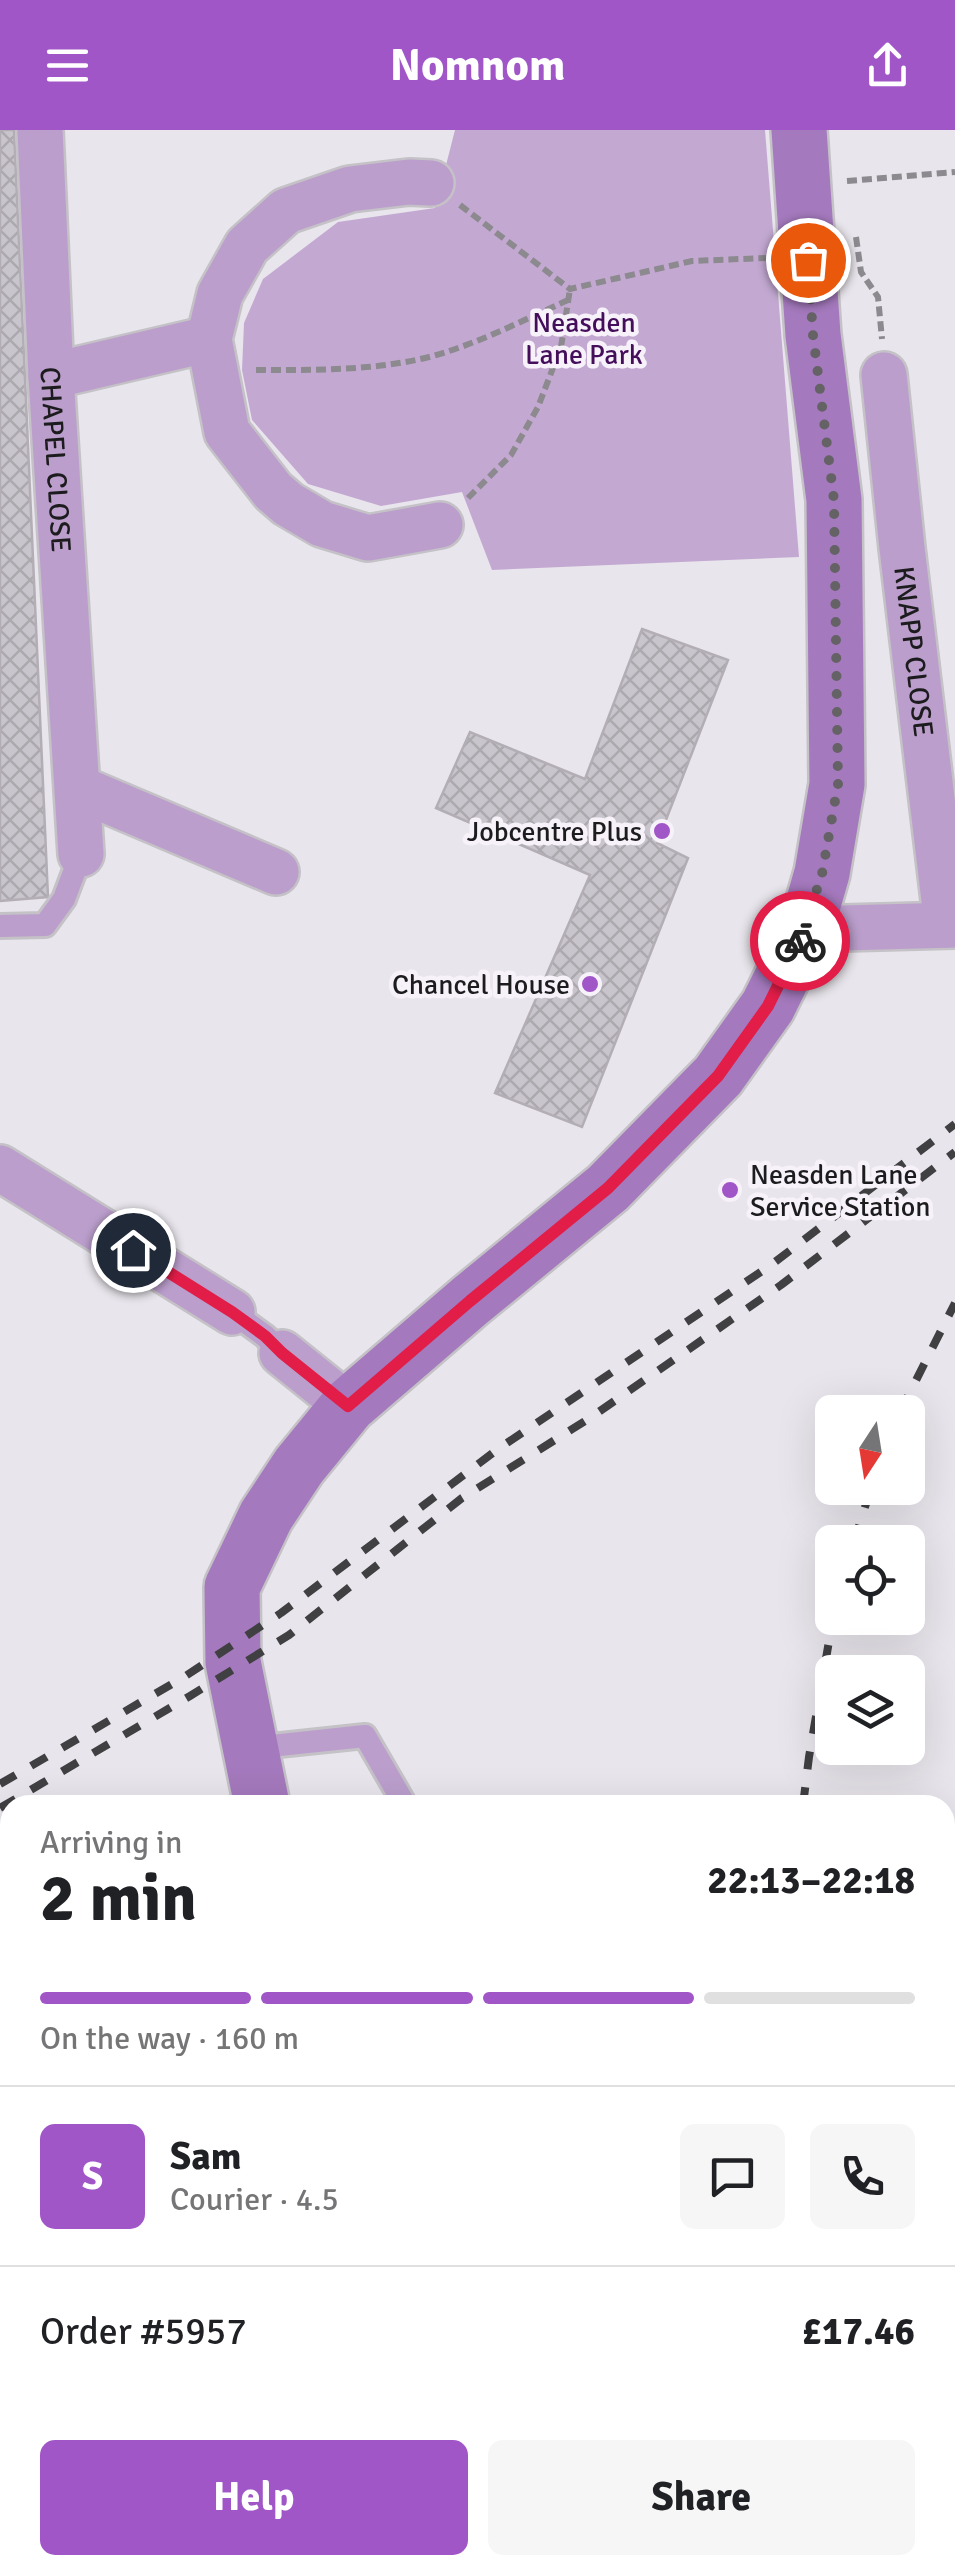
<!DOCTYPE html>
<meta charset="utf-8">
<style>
:root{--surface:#fff;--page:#f6f6f6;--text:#202124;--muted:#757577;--line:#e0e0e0;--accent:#a156c8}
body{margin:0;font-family:Signika,sans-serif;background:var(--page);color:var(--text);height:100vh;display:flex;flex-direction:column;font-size:38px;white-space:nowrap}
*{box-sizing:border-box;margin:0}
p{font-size:32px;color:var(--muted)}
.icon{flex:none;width:55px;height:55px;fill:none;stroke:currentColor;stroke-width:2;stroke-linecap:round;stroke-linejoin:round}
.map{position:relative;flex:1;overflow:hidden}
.sheet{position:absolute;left:0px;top:1665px;width:955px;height:780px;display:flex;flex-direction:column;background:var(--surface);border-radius:30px 30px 0 0;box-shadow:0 10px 40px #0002}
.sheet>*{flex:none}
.needle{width:65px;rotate:192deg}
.fabs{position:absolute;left:815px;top:1265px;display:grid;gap:20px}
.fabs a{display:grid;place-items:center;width:110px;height:110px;border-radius:15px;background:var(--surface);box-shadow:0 10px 40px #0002;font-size:50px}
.pin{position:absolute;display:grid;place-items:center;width:85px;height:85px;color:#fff;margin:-42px;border:5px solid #fff;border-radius:50%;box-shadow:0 2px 10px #0007}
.courier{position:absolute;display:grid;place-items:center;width:100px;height:100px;margin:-50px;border:8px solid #e11d48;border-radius:50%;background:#fff;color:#222;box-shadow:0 2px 12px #0007}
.head em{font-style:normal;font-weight:700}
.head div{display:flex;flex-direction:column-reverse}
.head{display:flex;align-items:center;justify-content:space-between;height:170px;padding:0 40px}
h1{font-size:65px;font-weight:700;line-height:75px}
.bar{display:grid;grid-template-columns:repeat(4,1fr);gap:15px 10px;align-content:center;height:120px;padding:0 40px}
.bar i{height:12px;border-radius:8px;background:var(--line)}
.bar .active{background:var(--accent)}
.bar p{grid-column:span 4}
.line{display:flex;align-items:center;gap:25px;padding:0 40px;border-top:2px solid var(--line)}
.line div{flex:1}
.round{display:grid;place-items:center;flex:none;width:105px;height:105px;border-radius:15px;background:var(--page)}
.primary-button{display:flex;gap:20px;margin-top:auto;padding:20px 40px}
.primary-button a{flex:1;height:115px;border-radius:15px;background:var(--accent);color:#fff;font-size:40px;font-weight:700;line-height:115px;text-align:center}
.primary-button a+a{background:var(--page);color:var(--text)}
header{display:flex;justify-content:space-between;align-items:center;height:130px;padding:0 40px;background:var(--accent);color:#fff;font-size:45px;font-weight:700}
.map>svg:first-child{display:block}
.green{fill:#c3a9d2}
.building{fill:url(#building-cross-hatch);stroke:#b3aeb5;stroke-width:2.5}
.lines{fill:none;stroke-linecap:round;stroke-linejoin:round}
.lane-casing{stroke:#c4c1c7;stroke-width:28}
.street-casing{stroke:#c4c1c7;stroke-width:50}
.secondary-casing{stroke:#c4c1c7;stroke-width:60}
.path{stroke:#8c8a8f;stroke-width:6;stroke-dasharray:10 5;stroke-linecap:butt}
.lane{stroke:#bb9ecc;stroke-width:22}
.street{stroke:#bb9ecc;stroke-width:45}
.secondary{stroke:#a479bd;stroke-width:55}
.rail{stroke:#403f42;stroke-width:8;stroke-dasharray:18 18;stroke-linecap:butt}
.done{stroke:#646265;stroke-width:10;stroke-dasharray:0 18}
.route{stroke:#e11d48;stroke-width:12}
.poi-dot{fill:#a156c8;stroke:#f7f2fa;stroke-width:4}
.labels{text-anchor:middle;stroke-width:9;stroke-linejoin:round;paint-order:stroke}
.park-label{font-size:28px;fill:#440e5b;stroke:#f7f2fa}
.street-label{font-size:28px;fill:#1c1b1d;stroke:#f7f2fa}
.poi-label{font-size:28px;fill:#1c1b1d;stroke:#f7f2fa;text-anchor:end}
</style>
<header><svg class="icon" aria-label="menu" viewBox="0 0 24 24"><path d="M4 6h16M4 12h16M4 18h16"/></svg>Nomnom<svg class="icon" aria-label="share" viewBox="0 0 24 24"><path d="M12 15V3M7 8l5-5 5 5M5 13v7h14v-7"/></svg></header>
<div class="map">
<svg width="955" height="2445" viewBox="0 0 955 2445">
<defs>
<pattern id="building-cross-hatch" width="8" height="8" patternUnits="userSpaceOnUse" patternTransform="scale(2.5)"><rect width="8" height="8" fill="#c9c5cc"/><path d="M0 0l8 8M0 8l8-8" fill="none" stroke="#aca9af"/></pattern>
</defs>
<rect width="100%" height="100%" fill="#e9e5ec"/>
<path class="green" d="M455,0H765L799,427L492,440L462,362L381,376L308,354L252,290L242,240L244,193L263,149L338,92L435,78Z"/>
<path class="building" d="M0,0H14L48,767L0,771Z
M642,499L728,530L657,713L688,728L582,997L495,963L590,745L436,678L470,602L585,649Z"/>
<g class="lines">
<defs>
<path id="lane" d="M0,796L45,795L64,769L81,724
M232,1182L265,1206L282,1223
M252,1618L365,1606L405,1675"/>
<g id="street">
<path id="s1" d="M40,0L51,246L81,724"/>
<path d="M431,53L409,52L350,59L286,81L247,116L220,164L209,209L227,302L273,361L288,374L322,394L368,408L440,395"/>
<path id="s2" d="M884,245L902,418L947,795"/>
<path d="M51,246L209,209"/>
<path d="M78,658L276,742"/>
<path d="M806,799L955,795"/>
<path d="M0,1038L232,1182"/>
<path d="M282,1223L348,1276"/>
</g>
<path id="secondary" d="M262,1675L233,1532L232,1457L266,1386L299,1336L348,1276L470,1171L608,1058L718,946L768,876L806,799L822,743L837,654L834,370L813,205L799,0
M381,2445L382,2435"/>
</defs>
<use href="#lane" class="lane-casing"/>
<use href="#street" class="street-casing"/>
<use href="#secondary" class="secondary-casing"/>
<path class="path" d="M847,51L955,42
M460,75L570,159L692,131L766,128
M856,107L861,142L878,167L882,209
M256,240C315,240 375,241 433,226C479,213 524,190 568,170
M468,368L511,325L538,277L561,217L570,159
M0,2397L10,2405
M51,2435L64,2445"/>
<use href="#lane" class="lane"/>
<use href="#street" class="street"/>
<use href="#secondary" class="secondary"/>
<path class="rail" d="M900,1282L955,1173
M854,1412L871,1358
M0,1654L184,1547L281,1483L498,1319L771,1135L955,994
M803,1675L809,1627L833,1488
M0,1678L190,1566L289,1505L462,1368L590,1288L781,1155L955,1022
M0,2166L10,2172
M0,2195L10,2202
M0,2245L10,2252
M0,2273L10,2281
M0,2331L10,2338
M0,2357L10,2365
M945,2429L953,2445
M102,2435L116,2445
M137,2435L150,2445
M224,2435L238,2445
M264,2435L278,2445
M359,2435L374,2445
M406,2435L421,2445"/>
</g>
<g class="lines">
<path class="done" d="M800,811L822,744L838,654L834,370L813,205L808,130"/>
<path class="route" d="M133,1120L232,1182L265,1206L282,1223L348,1276L470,1171L608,1058L718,946L768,876L800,811"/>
</g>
<g class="poi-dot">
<circle cx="662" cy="701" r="10"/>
<circle cx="590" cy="854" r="10"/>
<circle cx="730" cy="1060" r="10"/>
</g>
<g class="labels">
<g class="park-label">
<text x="584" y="202">Neasden<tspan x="584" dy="32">Lane Park</tspan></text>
</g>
<g class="street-label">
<text dy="10" stroke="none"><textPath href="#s1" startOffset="330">CHAPEL CLOSE</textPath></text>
<text dy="10" stroke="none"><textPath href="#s2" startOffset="278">KNAPP CLOSE</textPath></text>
</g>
<g class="poi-label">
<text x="642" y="711">Jobcentre Plus</text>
<text x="570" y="864">Chancel House</text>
<text x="750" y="1054" text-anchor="start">Neasden Lane<tspan x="750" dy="32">Service Station</tspan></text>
</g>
</g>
</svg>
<div class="fabs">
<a><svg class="needle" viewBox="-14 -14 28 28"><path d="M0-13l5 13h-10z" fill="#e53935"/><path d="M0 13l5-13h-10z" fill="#757577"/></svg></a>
<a><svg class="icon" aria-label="locate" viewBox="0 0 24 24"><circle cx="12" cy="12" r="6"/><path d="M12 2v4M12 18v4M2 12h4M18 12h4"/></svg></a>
<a><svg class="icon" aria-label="layers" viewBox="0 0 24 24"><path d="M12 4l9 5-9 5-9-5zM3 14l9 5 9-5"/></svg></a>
</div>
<div class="pin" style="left:808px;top:130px;background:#ea580c"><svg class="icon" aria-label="bag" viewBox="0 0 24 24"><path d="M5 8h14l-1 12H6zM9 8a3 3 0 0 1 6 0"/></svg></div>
<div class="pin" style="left:133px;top:1120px;background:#1f2937"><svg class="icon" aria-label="home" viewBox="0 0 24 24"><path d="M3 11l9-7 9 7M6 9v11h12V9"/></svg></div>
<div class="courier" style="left:800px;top:811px"><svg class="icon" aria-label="bike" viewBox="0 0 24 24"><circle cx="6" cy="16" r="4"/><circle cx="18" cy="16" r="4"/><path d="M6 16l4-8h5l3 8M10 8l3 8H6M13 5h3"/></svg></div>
<section class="sheet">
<div class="head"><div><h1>2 min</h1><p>Arriving in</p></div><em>22:13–22:18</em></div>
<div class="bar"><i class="active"></i><i class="active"></i><i class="active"></i><i></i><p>On the way · 160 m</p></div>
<div class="line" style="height:180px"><b class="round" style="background:var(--accent);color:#fff">S</b><div><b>Sam</b><p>Courier · 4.5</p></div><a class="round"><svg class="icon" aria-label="chat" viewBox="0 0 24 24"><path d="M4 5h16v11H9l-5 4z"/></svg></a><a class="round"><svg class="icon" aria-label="phone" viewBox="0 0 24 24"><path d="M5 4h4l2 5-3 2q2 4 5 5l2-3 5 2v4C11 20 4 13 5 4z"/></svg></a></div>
<div class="line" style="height:130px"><div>Order #5957</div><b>£17.46</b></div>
<div class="primary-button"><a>Help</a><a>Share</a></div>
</section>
</div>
